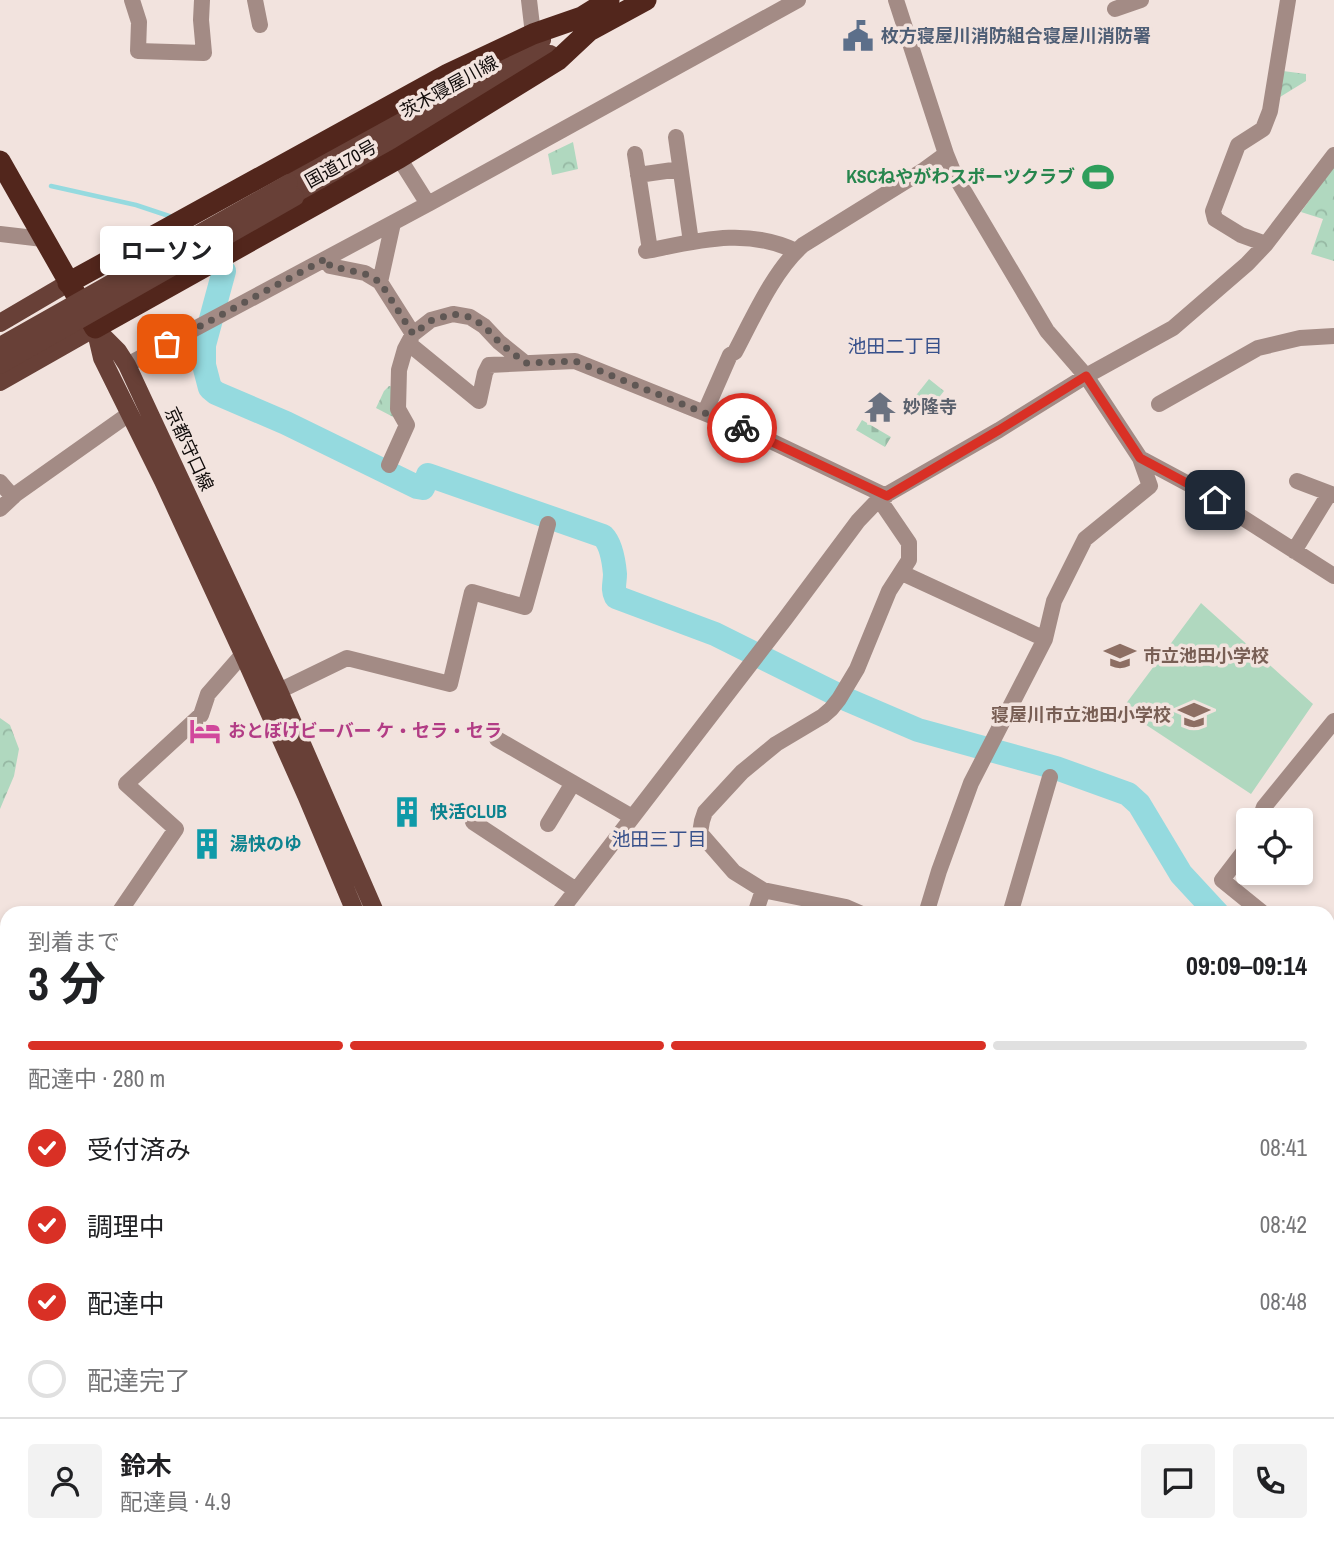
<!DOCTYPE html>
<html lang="ja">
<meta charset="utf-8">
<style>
:root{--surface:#fff;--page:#f2f2f2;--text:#202124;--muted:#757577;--line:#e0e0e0;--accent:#d93025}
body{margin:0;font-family:"Archivo Narrow","Noto Sans JP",sans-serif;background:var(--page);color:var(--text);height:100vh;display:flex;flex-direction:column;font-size:26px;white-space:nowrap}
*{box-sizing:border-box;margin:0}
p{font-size:23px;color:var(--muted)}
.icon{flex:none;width:38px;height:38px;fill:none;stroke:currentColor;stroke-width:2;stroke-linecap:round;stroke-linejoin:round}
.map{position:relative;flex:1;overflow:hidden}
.drawer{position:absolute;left:0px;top:906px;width:1335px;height:653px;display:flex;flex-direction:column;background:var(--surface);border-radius:21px 21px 0 0;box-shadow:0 4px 10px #0003}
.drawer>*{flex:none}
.buttons{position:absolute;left:1236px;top:808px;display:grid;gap:14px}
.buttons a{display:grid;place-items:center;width:77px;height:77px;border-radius:7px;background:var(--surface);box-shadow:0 4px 10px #0003;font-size:35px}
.pin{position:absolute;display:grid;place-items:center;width:60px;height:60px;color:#fff;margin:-30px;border-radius:14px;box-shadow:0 4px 10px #0006}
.courier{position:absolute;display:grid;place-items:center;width:70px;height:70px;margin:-35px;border:5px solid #d93025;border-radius:50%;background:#fff;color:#222;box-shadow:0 2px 9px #0007}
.bubble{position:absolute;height:49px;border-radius:7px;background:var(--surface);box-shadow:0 4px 10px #0003;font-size:23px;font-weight:700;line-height:49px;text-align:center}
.summary em{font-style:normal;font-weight:700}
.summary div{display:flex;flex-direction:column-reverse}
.summary{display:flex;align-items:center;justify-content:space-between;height:119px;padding:0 28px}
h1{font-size:46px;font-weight:700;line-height:52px}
.bar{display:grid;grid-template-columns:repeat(4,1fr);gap:10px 7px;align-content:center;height:84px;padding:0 28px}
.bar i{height:9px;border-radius:5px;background:var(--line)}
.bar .on{background:var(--accent)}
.bar p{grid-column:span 4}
.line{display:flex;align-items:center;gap:18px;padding:0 28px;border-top:2px solid var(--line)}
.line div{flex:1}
.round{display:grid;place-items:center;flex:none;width:74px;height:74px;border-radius:7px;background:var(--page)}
ol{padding:0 28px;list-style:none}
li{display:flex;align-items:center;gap:21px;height:77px}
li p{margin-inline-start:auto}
li .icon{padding:7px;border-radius:50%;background:var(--accent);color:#fff;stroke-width:4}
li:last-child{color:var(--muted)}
li i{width:38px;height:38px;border:4px solid var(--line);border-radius:50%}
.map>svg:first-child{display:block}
.cemetery{fill:url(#cemetery-stones)}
.park{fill:url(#park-crowns)}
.pitch{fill:#b0d8bf}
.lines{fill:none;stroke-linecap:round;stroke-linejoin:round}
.stream{stroke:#95dadf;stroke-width:4.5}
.river{stroke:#95dadf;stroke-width:24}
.minor{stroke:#a38b85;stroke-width:16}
.major{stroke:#684037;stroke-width:18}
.highway{stroke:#52261c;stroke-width:21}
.major-bridge{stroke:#684037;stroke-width:18}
.done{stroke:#5f5754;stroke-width:7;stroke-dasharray:0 12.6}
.route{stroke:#d93025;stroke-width:9}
.labels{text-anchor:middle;stroke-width:7;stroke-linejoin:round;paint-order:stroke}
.service-label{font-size:18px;font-weight:bold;fill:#4e5e75;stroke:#f2e3de;text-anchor:start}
.street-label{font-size:18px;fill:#100b0a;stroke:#f2e3de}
.leisure-label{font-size:18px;font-weight:bold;fill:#27864d;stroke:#f2e3de;text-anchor:end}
.worship-label{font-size:18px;font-weight:bold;fill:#5b616d;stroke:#f2e3de;text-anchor:start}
.education-label{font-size:18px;font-weight:bold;fill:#785e54;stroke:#f2e3de;text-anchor:start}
.hotel-label{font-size:18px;font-weight:bold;fill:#b23c85;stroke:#f2e3de;text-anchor:start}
.culture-label{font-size:18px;font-weight:bold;fill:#0d838f;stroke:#f2e3de;text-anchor:start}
.neighbourhood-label{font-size:19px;fill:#38518b;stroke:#f2e3de}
</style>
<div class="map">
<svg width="1334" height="1559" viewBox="0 0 1334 1559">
<defs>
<pattern id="cemetery-stones" width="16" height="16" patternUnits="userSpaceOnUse" patternTransform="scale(1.75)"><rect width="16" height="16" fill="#b0d8bf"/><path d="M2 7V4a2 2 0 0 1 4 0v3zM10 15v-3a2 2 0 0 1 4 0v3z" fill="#96b8a3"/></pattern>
<pattern id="park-crowns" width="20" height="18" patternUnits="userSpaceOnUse" patternTransform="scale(1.75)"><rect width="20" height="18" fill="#b0d8bf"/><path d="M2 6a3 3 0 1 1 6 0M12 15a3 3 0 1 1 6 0" fill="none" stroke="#96b8a3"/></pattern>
</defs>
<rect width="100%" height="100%" fill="#f2e3de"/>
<path class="cemetery" d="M929,379L944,391L925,415L910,403Z
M862,420L891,437L885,447L856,430Z"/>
<path class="park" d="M1283,71L1306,74V81L1280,97Z
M573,142L578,169L552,175L548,154Z
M1334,166V261L1311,254L1323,219L1301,212Z
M389,386L395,387L401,421L376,408L384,391Z
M0,718L10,725L19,749L14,776L0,809Z"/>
<path class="pitch" d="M1201,603L1313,704L1251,794L1122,709Z
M0,1237L4,1271L0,1306Z
M777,1552H886L884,1559H773Z"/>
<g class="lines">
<path class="stream" d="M51,186L136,205L172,217
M464,1552L484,1559"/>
<path class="river" d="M224,271L204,345V365L210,388L216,393L286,423L417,487L423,488L428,475L603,536C611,544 614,563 615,574C615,583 612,589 616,597L715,634L848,700L918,730L1056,768L1128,794L1139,804L1181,874L1218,914
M1328,1087L1334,1098"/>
<path class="minor" d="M132,0L139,22L138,51L204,53L201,20L202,0
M255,0L260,25
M529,0L533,34
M896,0L946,154L955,176L1047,331L1086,376L1140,458L1196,488L1334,576
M1115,9L1141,0
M676,137L691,242
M635,154L650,250
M638,175L680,169
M428,204L798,0
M393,223L380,282L413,334
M0,234L43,239
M1266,244L1241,235L1215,219L1213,211L1238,145L1263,129L1270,111L1288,0
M646,251C697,241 746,227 796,251
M327,258L330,266L365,273L380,282
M408,343L479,401L485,373L489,365L575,361L754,433L886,496
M127,365L428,204L399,158
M1159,404L1258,348L1300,338L1334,336
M705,412L730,355L735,352C753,318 774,270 803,245L924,170L946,154
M389,465L407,425L398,409L399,370L405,349L413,334L431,320L453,314L470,317L484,326L499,342L525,363
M1297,481L1334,495
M0,482L13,497
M0,509L16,494L129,414
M1294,551L1329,494
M902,573L1045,639
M279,691L347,658L450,684L472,592L525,607L548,524
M497,739L632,817
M1259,821L1264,807L1334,721
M473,822L576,890
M548,824L573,783
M1248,846L1222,880L1264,914
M118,914L176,829L126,784L201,715L208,694L243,654
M558,914L785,619L858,521L879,499L999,430L1086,376L1173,328L1247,264L1266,244L1334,155
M755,914L763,890
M862,914L846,907L763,890L734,872L700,833L702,821L705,812L742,772L776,744L823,716L831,709L839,699L857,669L889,591L909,560V543L879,499
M926,914L939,871L971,783L1045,639L1054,601L1085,539L1150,486L1140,458
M1010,914L1050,777
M1328,937L1334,933
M0,967L7,968
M1328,1130L1334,1126
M1328,1362L1334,1354
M203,1559L207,1552
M1078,1559L1079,1552
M1145,1559L1146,1552
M1221,1559V1552"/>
<path class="major" d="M289,183L542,40
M295,197L550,54
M0,323L68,283
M95,328L118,351L127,365L279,691L376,914
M95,328L102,358L163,481L243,654L306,795L356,914
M0,382L95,328
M0,1004L7,1007
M1328,1491L1334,1496
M632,1552L635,1559
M653,1552L656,1559"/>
<path class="highway" d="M0,161L95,328L399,158L558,60L589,31L646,0
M68,283L448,74L533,34L582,17L609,0"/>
<path class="major-bridge" d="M0,346L289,183
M0,365L295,197"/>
</g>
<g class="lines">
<path class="done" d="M167,344L327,258L330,266L365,274L380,282L413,334L432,320L453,314L470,317L484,326L499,342L525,363L575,361L742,428"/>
<path class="route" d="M742,428L887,496L999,430L1086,376L1140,458L1196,488L1215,500"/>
</g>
<defs>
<symbol id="civic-bare" viewBox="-9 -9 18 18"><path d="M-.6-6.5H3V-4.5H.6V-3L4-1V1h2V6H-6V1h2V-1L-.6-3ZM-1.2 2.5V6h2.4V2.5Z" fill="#5c6f8a" stroke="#f2e3de" stroke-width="2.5" paint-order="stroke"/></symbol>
<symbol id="stadium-bare" viewBox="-9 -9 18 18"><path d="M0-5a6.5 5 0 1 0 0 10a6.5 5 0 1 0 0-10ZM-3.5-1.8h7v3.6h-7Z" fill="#2e9e5b" stroke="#f2e3de" stroke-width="2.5" paint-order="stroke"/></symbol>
<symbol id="temple-bare" viewBox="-9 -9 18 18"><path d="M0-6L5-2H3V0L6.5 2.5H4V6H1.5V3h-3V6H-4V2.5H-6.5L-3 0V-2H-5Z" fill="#6b7280" stroke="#f2e3de" stroke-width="2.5" paint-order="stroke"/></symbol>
<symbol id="school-bare" viewBox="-9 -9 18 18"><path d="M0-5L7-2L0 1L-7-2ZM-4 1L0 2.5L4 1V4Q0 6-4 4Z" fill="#8d6e63" stroke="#f2e3de" stroke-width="2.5" paint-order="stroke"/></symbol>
<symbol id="hotel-bare" viewBox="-9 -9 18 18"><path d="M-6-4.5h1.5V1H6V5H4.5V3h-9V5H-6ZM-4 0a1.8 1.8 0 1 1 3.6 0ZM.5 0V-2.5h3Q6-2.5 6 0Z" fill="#d1479c" stroke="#f2e3de" stroke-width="2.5" paint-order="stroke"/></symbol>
<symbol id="building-bare" viewBox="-9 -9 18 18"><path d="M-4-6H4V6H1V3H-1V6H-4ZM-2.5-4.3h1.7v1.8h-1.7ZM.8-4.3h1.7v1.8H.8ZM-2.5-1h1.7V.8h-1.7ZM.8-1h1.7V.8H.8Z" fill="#0f9aa8" stroke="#f2e3de" stroke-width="2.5" paint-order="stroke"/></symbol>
</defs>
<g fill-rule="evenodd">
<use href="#civic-bare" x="836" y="14" width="44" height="44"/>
<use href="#stadium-bare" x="1076" y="155" width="44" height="44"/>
<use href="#temple-bare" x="858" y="385" width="44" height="44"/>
<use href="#school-bare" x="1098" y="634" width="44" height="44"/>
<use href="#school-bare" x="1172" y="693" width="44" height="44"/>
<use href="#hotel-bare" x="183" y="709" width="44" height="44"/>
<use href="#building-bare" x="385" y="790" width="44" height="44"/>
<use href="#building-bare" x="185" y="822" width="44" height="44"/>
</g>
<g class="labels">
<g class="service-label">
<text x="881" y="42">枚方寝屋川消防組合寝屋川消防署</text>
</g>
<g class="street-label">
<text transform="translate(449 87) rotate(-29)" y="6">茨木寝屋川線</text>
<text transform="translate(341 164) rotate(-29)" y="6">国道170号</text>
<text transform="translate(189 449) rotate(65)" y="6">京都守口線</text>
</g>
<g class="leisure-label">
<text x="1075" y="183">KSCねやがわスポーツクラブ</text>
</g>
<g class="worship-label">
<text x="903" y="413">妙隆寺</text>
</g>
<g class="education-label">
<text x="1143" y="662">市立池田小学校</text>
<text x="1171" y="721" text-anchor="end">寝屋川市立池田小学校</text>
</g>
<g class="hotel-label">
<text x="228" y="737">おとぼけビーバー ケ・セラ・セラ</text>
</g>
<g class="culture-label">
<text x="430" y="818">快活CLUB</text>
<text x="230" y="850">湯快のゆ</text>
</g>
<g class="neighbourhood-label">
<text x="895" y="353">池田二丁目</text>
<text x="659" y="846">池田三丁目</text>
</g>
</g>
</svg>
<div class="buttons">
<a><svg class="icon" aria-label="locate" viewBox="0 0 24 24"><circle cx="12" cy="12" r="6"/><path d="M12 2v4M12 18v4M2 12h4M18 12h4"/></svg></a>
</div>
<div class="pin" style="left:167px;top:344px;background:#ea580c"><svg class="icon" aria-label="bag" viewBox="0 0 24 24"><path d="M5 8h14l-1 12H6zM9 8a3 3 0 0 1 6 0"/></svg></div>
<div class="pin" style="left:1215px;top:500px;background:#1f2937"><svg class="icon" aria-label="home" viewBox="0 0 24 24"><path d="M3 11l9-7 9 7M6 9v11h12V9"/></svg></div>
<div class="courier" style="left:742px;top:428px"><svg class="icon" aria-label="bike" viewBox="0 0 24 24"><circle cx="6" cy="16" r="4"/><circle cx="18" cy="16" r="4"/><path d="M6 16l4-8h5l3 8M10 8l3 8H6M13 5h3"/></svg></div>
<div class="bubble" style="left:100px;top:226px;width:133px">ローソン</div>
<section class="drawer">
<div class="summary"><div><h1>3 分</h1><p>到着まで</p></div><em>09:09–09:14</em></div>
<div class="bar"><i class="on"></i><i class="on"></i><i class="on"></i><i></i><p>配達中 · 280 m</p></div>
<ol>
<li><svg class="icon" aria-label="check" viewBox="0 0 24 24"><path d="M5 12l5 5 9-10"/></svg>受付済み<p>08:41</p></li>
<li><svg class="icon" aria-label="check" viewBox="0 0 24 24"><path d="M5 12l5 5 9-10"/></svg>調理中<p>08:42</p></li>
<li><svg class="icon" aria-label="check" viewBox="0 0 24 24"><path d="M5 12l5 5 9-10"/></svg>配達中<p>08:48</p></li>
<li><i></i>配達完了</li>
</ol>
<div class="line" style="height:126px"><a class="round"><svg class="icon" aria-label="person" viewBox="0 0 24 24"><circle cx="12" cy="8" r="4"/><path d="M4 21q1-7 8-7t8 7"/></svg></a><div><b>鈴木</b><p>配達員 · 4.9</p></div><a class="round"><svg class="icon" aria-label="chat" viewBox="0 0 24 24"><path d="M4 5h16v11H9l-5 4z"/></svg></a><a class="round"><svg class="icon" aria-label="phone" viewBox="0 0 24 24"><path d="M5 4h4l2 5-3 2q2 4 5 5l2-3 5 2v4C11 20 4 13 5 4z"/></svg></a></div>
</section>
</div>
